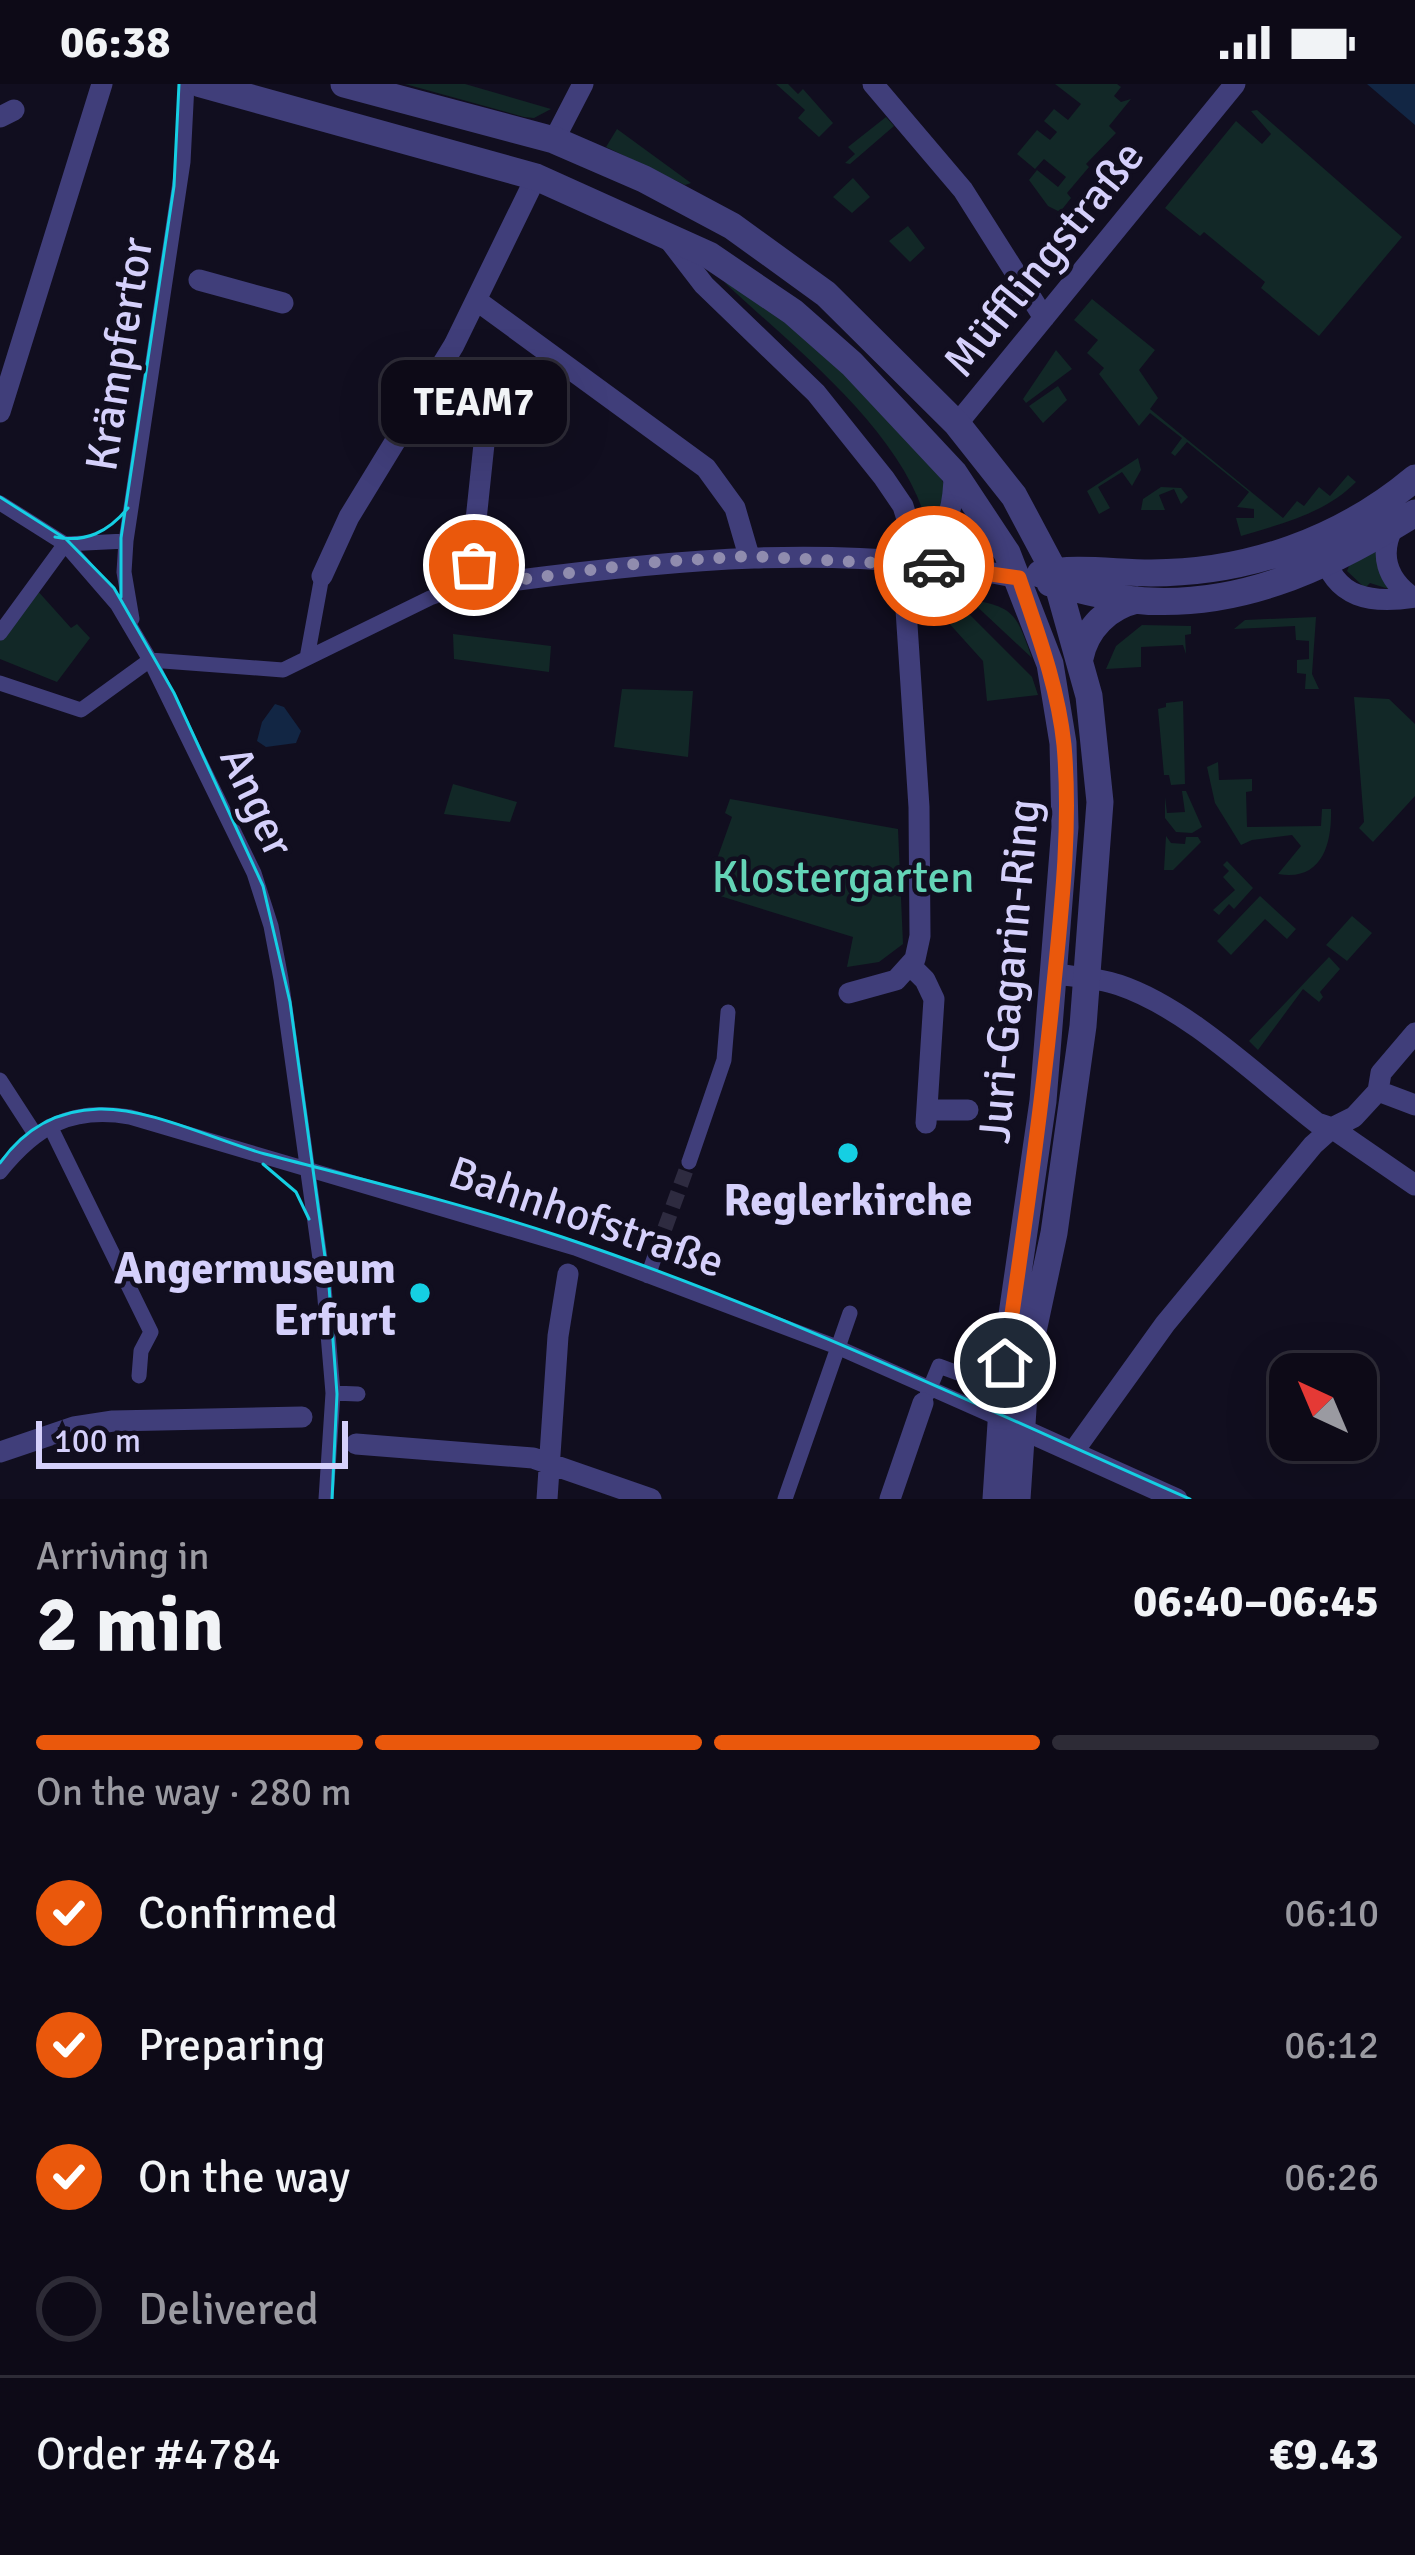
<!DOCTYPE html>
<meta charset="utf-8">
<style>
:root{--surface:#0d0a17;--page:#161320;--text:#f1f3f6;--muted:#9a9aa1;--line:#2d2b36;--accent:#ea580c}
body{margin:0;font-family:Signika,sans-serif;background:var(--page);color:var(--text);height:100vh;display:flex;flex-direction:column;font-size:45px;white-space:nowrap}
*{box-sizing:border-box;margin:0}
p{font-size:39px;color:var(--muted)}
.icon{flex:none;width:66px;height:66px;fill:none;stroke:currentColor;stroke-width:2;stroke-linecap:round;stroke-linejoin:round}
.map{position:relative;height:1415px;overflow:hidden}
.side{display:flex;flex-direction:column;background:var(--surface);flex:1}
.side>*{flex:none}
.needle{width:78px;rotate:316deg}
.controls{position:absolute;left:1269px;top:1269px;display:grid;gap:24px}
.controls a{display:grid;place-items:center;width:108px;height:108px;border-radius:24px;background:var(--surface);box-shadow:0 12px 48px #0002,0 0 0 3px var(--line);font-size:60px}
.scale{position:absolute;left:36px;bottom:30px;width:312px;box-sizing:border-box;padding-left:12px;border:6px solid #d5d0fb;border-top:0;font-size:33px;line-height:42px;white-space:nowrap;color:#d5d0fb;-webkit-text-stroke:9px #110e1f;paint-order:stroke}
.pin{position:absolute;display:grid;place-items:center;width:102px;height:102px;color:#fff;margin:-51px;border:6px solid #fff;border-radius:50%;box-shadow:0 3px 12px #0007}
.courier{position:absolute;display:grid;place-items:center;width:120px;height:120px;margin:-60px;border:9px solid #ea580c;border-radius:50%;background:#fff;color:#222;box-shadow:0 3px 15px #0007}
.bubble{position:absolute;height:84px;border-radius:24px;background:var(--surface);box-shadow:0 12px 48px #0002,0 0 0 3px var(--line);font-size:39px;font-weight:700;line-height:84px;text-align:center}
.headline em{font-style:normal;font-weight:700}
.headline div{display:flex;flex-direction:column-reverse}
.headline{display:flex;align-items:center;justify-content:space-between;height:204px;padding:0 36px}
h1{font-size:78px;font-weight:700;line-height:90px}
.bar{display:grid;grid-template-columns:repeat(4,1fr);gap:18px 12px;align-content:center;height:144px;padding:0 36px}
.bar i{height:15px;border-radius:9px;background:var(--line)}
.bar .active{background:var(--accent)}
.bar p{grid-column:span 4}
.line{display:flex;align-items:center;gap:30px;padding:0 36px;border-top:3px solid var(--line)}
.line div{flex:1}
ol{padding:0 36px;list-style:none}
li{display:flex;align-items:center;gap:36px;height:132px}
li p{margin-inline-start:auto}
li .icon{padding:12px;border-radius:50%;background:var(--accent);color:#fff;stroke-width:4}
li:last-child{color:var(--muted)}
li i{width:66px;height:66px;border:6px solid var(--line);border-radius:50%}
.status{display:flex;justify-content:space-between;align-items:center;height:84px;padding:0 60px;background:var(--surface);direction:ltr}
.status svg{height:33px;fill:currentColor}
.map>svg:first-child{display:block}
.green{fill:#122827}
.water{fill:#122644}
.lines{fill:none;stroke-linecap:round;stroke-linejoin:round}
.pedestrian-tunnel{stroke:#2e2b40;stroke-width:15;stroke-dasharray:15 8;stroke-linecap:butt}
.pedestrian{stroke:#403e7a;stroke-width:15}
.minor{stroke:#403e7a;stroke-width:21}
.tertiary{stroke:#403e7a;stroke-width:27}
.tram{stroke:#15cfe3;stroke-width:3}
.done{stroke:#908cae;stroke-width:12;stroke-dasharray:0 21.6}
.route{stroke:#ea580c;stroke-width:15}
.poi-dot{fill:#15cfe3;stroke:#110e1f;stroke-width:4.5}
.labels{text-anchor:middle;stroke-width:9;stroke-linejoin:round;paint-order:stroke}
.street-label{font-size:45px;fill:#d5d0fb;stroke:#110e1f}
.park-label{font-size:45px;fill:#64d4b7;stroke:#110e1f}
.poi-label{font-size:45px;font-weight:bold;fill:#d5d0fb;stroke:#110e1f}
</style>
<div class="status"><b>06:38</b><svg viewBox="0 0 49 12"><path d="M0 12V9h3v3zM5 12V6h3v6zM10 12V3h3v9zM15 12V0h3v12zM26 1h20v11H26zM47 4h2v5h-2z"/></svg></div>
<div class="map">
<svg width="1415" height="1415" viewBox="0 0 1415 1415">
<rect width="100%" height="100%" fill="#110e1f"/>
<path class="green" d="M405,0H465L551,25L534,34L524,33Z
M776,0H788L798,10L803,5L833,39L819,53L798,34L805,26Z
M1055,0H1117L1121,3L1114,12L1121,18L1131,15L1109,42L1116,49L1086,80L1089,83L1067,109L1071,114L1060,128L1048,122L1029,96L1037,86L1058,103L1066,93L1044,75L1035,85L1017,70L1037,46L1050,56L1057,48L1044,37L1054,25L1068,36L1081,20Z
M1257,26L1402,153L1319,252L1261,204L1265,198L1204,148L1200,152L1165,124L1236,37L1262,60L1271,50L1251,27Z
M886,33L894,42L850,80L845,79L855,70L848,63Z
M617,45L691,99L685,101L606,63Z
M853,94L870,113L852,129L833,113Z
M908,142L925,164L910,178L889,157Z
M724,198C804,234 875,323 936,385L944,400L942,426L924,430C895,341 791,261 724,198Z
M1092,215L1155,266L1139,286L1158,314L1150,325L1283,434L1297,417L1304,422L1319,403L1330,412L1348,391L1356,398C1326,429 1281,440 1241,452L1236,434H1254V425L1237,423L1249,408L1187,358L1175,372L1171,369L1182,354L1150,329L1139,342L1099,290L1104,284L1087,269L1098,256L1074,236Z
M1056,266L1072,285L1026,319L1023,315Z
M1058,302L1067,316L1043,339L1029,322Z
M1138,374L1141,386L1132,402L1122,388L1098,403L1110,424L1099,430L1087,407Z
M1161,403L1181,404L1188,413L1181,420L1174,405L1159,411L1165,426H1141L1143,415Z
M1376,466L1395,507L1370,499L1365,504L1347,487L1350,480Z
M36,505L71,544L77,540L90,554L57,598L0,575V556Z
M970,516C1016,522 1017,533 1032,574Z
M929,517L951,518L970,531L1032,593L1038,611L987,617L983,577Z
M1316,533L1312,590L1319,605H1305L1306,590L1297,589V576L1309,575V557L1296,556L1295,542L1234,545L1245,536Z
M1142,541L1191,542V550L1185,551L1186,570L1183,561L1141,563V583L1106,585L1116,562Z
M453,550L551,562L549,588L454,575Z
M622,605L693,607L688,673L614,663Z
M1354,613L1389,615L1415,640V712L1373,758L1359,744L1364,738Z
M1183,617L1185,700L1171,701L1169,691H1164L1158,625L1166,623V619Z
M1218,678L1219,696L1252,695V707L1246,708L1247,743L1321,742L1322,725H1331C1332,760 1322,798 1278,790L1301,762L1292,751L1252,756L1241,761L1215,719L1207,683Z
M453,700L517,718L510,738L444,730Z
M1182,707H1186L1202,743L1192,749L1176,748L1165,734V713L1167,729L1185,728Z
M730,715L898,745L903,860L879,878L847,883L853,853L717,811L727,779L717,775L732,733L725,729Z
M1166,752L1171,759L1185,760L1186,753H1198L1201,758L1173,786H1164Z
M1227,777L1253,804L1234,825L1229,820L1219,831L1213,826L1235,806L1223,793L1229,787L1223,781Z
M1260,812L1296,845L1287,855L1265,835L1231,871L1217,857Z
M1352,832L1372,849L1347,877L1326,861Z
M1329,873L1340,885L1320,908L1323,913L1319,918L1303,905L1258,966L1249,957Z"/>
<path class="water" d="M1367,0H1415V41Z
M275,620L284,623L301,647L296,659L266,663L257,657L262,638Z"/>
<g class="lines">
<path class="pedestrian-tunnel" d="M657,1166L689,1078"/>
<path class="pedestrian" d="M0,419L65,460L117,520L150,576L254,789L271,842L281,895L324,1203L333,1309L326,1415
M132,535L124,488L126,457L183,78L187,0
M0,549L65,460L126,457
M307,574L322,492
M0,599L81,626L150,576L283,586L430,514L479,497
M0,996L35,1050
M50,1042L151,1248L141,1267L139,1292
M689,1078L724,976L728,928
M0,1088C36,1043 71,1023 130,1033L575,1164L837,1263L1002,1336
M648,1192L657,1166
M333,1309L358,1310
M927,1311L939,1282L982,1298
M785,1415L850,1229"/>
<path class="minor" d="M873,0L963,106L1044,234
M0,33L14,26
M554,56L583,0
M667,153L704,201L816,309L884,394L903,422L908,438L903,480L919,723L920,852L915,875L896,896L849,909
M199,196L283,219
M476,216L706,384L735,424L749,472
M431,300L482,352L484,360L474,455L479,497L489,500C664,476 844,457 1019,494
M0,328L102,0
M957,340L1235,0
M1393,443C1379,471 1387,495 1412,513
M1323,467C1334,515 1372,520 1415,513
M904,479C944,461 954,430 954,389
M322,492L349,433L454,261L536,93
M911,882L925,896L934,915L926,1039
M1055,890C1077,893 1098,894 1119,901C1188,924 1259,994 1317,1039L1332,1044L1415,1101
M1378,1007L1415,1021
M927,1026H968
M1008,1339L1177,1415
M356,1360L533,1374L651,1415
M0,1368L74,1343L113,1337L302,1333
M1073,1368L1165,1240L1313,1061L1332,1044L1354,1033L1378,1007L1381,989L1415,949
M547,1415L558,1252L568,1190
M890,1415L923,1319"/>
<path class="tertiary" d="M201,0L536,93L709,171L793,228L852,280L954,389L1007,469L1050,580L1063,659L1065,743L1043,1017L1005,1279L996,1415
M344,0L554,56L644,95L732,142L826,210L957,340L1014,412L1054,487L1089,612L1100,718L1083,942L1054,1149L1026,1280L1017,1415
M1040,490C1076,482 1115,489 1151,489C1248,489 1341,456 1415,394
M1050,499C1075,504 1099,511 1124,515C1232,529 1326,485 1415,429
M1080,574C1086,544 1108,523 1137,516"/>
<path class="tram" d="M0,413L66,455L114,504L174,609L263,802L290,918L329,1202L337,1310L332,1415
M55,453C86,459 108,448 128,424
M121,513V454L174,102L179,0
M0,1079C24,1045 57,1026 99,1025C151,1024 214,1056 265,1070C364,1096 464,1120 562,1153C777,1225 983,1324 1190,1415
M263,1080L296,1108L309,1135"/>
</g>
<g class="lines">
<path class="done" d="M474,481L479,497L488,500L643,479L749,472L934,482"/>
<path class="route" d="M934,482L1019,494C1038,550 1058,603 1064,661C1071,740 1062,821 1054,899C1042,1026 1023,1152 1005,1279"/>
</g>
<g class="poi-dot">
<circle cx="848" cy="1069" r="12"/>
<circle cx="420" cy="1209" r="12"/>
</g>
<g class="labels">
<g class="street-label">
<text transform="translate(1043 174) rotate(-51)" y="16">Müfflingstraße</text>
<text transform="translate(118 270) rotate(-81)" y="16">Krämpfertor</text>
<text transform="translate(258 717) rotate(65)" y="16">Anger</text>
<text transform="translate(1008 887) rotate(-85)" y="16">Juri-Gagarin-Ring</text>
<text transform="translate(587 1132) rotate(19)" y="16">Bahnhofstraße</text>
</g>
<g class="park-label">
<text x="843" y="808">Klostergarten</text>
</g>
<g class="poi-label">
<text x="848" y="1131">Reglerkirche</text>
<text x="396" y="1199" text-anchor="end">Angermuseum<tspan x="396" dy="52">Erfurt</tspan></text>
</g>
</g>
</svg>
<div class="controls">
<a><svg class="needle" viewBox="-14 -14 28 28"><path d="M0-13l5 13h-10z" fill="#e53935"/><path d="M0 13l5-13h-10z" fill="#9a9aa1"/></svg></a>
</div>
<div class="scale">100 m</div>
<div class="pin" style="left:474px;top:481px;background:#ea580c"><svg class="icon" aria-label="bag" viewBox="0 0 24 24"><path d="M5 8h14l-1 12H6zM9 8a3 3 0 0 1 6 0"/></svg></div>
<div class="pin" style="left:1005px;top:1279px;background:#1f2937"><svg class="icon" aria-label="home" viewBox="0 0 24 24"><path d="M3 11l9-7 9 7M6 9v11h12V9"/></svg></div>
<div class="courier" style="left:934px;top:482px"><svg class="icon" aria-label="car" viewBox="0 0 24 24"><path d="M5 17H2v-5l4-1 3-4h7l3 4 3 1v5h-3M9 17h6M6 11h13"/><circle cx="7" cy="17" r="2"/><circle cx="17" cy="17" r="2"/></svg></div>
<div class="bubble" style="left:381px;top:276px;width:186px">TEAM7</div>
</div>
<section class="side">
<div class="headline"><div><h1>2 min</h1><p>Arriving in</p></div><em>06:40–06:45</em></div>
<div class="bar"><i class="active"></i><i class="active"></i><i class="active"></i><i></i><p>On the way · 280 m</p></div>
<ol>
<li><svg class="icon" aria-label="check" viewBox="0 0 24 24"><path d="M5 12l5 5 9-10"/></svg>Confirmed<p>06:10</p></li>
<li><svg class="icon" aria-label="check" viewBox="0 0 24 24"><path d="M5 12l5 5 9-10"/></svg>Preparing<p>06:12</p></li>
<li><svg class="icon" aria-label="check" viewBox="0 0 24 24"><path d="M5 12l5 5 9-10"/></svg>On the way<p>06:26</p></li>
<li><i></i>Delivered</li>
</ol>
<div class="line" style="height:156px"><div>Order #4784</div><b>€9.43</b></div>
</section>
